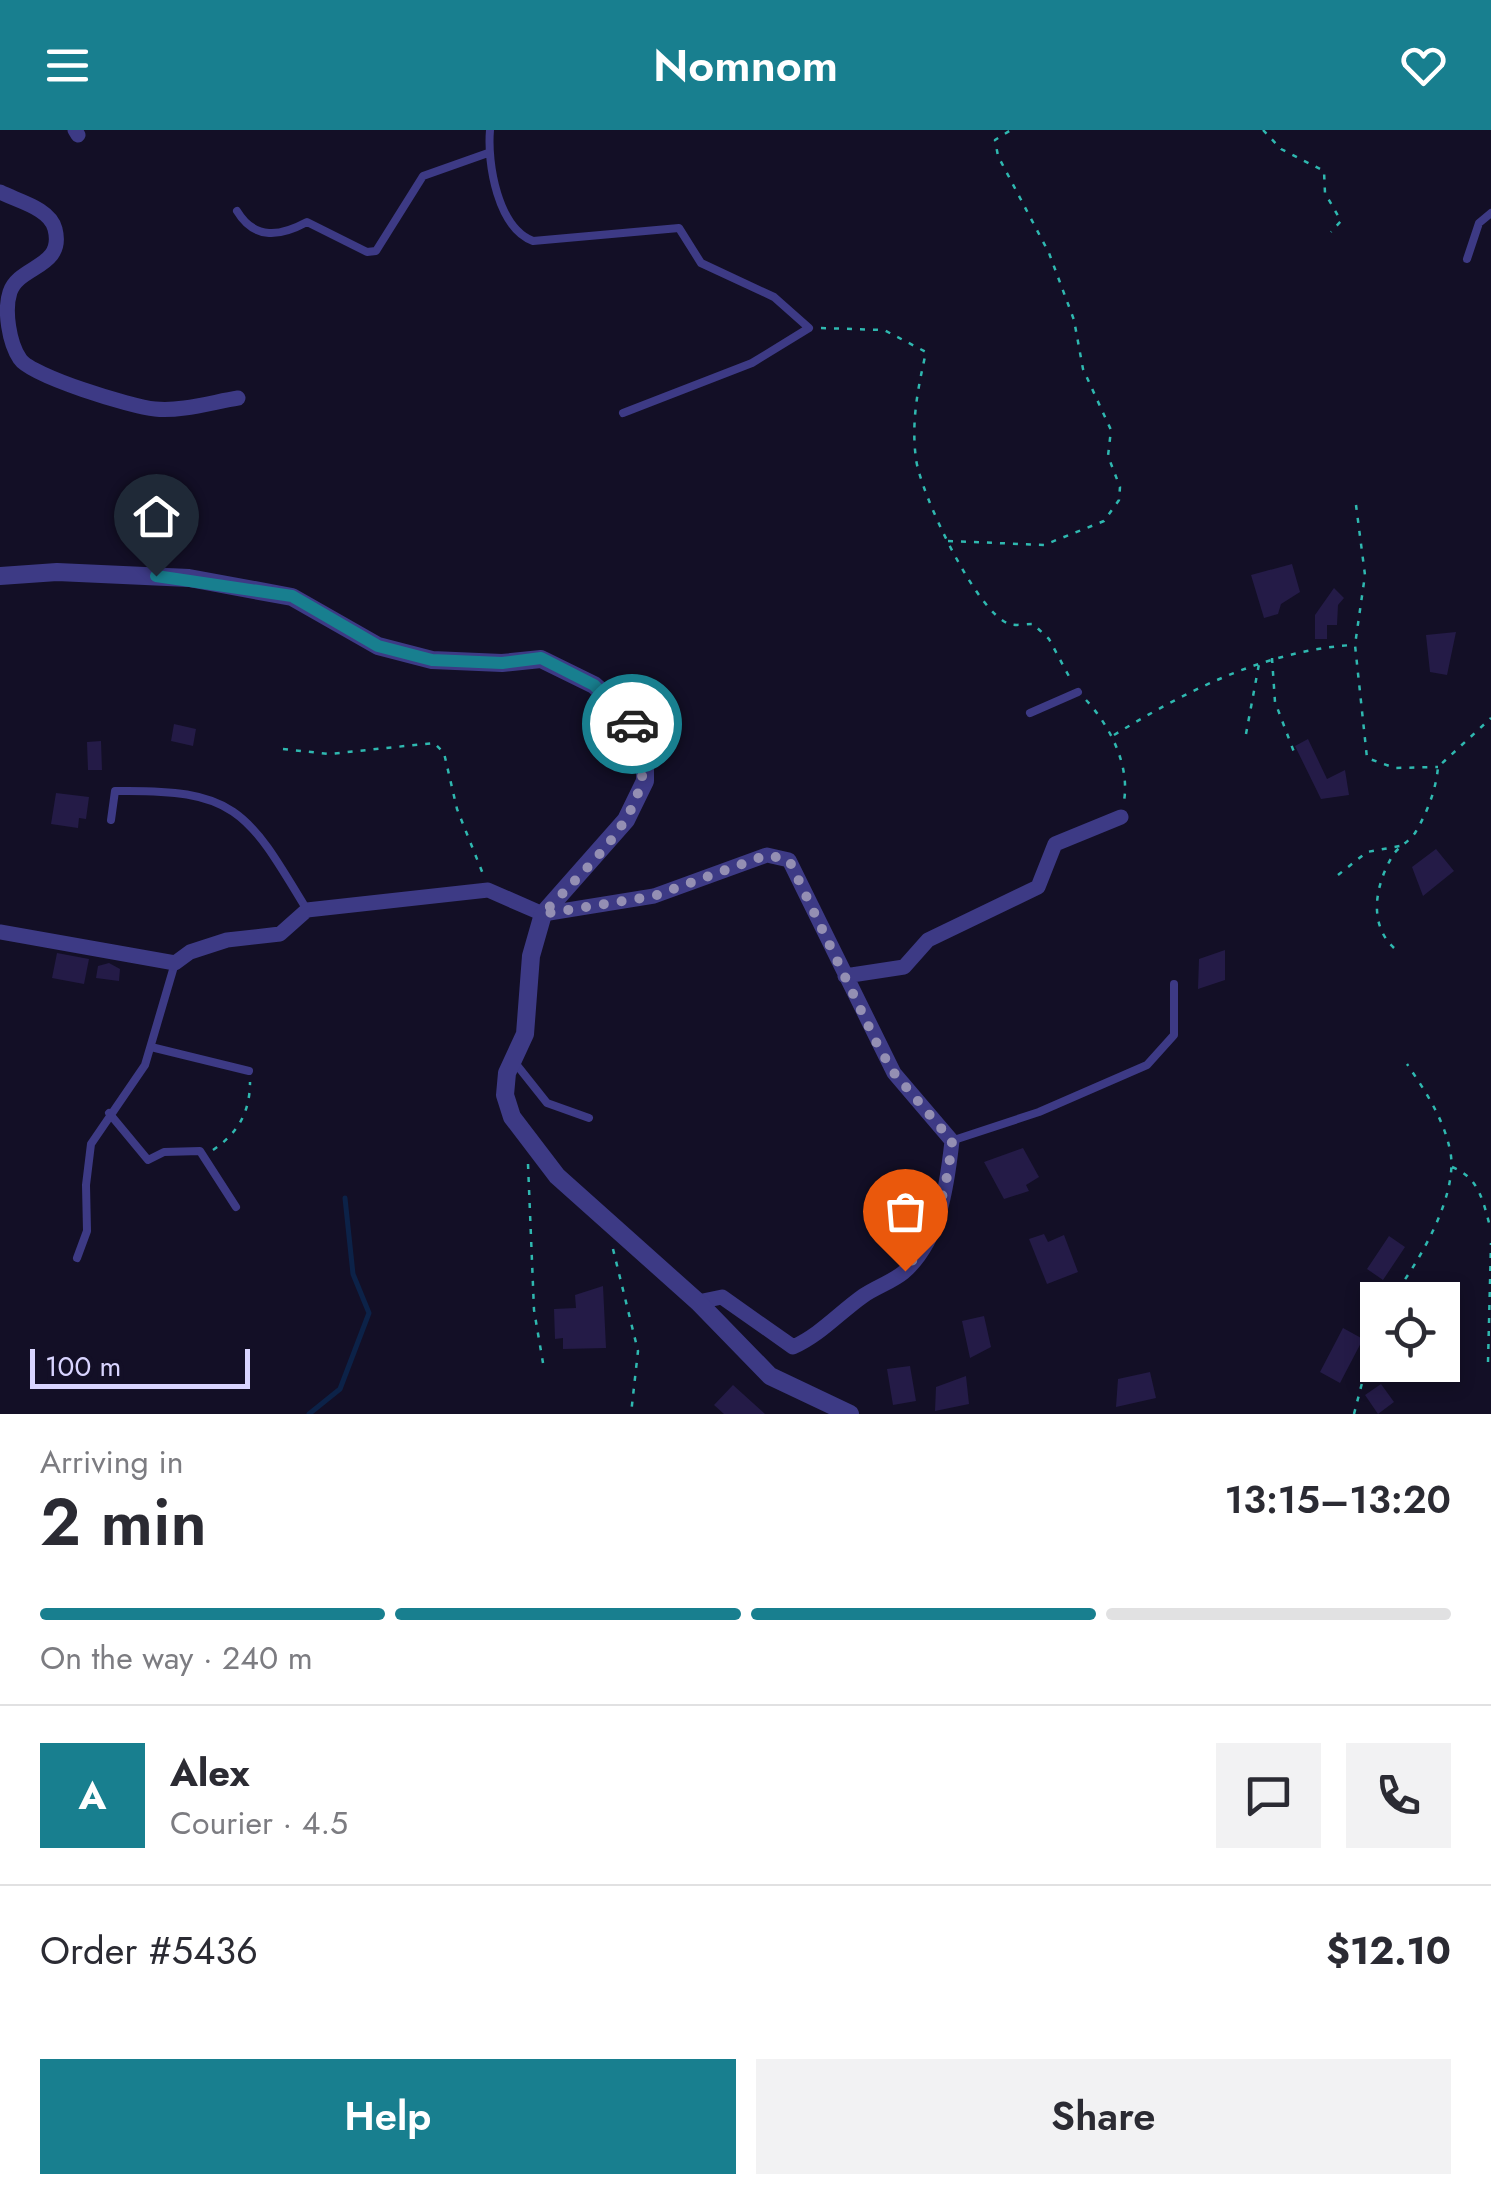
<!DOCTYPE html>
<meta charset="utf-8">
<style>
:root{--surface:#fff;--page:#f2f2f3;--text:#2b2b33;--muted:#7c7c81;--line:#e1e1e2;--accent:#187f8f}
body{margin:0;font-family:Jost,sans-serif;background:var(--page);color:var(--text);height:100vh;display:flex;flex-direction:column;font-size:38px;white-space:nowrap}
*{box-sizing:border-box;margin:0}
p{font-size:32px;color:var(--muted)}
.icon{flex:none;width:55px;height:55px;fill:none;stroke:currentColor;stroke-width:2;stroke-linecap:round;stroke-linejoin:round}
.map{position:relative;height:1284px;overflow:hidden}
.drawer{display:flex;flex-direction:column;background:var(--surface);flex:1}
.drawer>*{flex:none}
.buttons{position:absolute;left:1360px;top:1152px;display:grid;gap:20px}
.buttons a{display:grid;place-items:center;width:100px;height:100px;border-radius:0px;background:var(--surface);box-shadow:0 5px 15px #0003;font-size:50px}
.scale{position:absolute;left:30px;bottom:25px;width:220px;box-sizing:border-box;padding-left:10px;border:5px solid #d9d4ff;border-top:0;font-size:28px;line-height:35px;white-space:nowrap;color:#d9d4ff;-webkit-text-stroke:8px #130f26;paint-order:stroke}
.pin{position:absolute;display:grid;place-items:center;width:85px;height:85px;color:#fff;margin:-102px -42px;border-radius:50% 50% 50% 0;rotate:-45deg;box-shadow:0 0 10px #0007}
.pin .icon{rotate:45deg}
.courier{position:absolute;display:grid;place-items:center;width:100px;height:100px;margin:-50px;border:8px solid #187f8f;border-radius:50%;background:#fff;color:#222;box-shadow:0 2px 12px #0007}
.overview em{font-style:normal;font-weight:600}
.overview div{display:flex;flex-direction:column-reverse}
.overview{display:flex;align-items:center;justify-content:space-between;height:170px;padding:0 40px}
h1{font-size:65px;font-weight:600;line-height:75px}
.bar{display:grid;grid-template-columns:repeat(4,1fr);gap:15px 10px;align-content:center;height:120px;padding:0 40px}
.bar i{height:12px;border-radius:8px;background:var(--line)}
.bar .on{background:var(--accent)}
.bar p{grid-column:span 4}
.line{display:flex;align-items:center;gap:25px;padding:0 40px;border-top:2px solid var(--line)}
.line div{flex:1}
.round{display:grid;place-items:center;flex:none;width:105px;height:105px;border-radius:0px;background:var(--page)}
.action{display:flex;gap:20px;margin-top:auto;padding:20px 40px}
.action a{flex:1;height:115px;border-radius:0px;background:var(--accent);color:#fff;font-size:40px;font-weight:600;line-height:115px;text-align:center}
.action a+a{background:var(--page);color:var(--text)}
header{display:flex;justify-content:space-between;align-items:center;height:130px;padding:0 40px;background:var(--accent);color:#fff;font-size:45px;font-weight:600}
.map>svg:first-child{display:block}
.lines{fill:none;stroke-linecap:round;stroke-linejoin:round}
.stream{stroke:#0c2248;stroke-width:5}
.building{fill:#241b47}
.path{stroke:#2fb8b0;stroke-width:2.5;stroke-dasharray:5 8;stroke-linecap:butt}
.service{stroke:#3d3a85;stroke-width:8}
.minor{stroke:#3d3a85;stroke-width:15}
.tertiary{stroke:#3d3a85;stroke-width:18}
.done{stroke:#948fb3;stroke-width:10;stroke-dasharray:0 18}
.route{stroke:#187f8f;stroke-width:12}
</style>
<header><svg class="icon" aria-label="menu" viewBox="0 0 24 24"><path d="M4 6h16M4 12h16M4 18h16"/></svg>Nomnom<svg class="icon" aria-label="heart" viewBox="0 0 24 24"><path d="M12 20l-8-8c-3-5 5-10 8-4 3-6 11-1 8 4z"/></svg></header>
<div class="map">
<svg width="1491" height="1284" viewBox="0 0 1491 1284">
<rect width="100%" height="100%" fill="#130f26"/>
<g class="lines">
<path class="stream" d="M309,1284L340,1259L369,1183L353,1144L345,1068"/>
</g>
<path class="building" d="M1292,434L1300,462L1281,474L1278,484L1264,488L1251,445Z
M1334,458L1344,468L1338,475L1337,495H1327V509H1315V485Z
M1456,502L1447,545L1430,542L1426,505Z
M174,594L196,599L193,616L171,611Z
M1308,609L1327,649L1345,640L1349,665L1321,669L1295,616Z
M101,611L102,640H88L87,612Z
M56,663L89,667L86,689L79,688L78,698L51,694Z
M1436,719L1454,741L1423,766L1412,737Z
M1225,820V850L1198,859L1199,829Z
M57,823L89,829L84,854L52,848Z
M109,833L120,839L119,851L96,848L98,836Z
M1023,1018L1039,1047L1026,1055L1029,1061L1004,1069L984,1032Z
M1044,1104L1048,1112L1064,1105L1078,1142L1047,1154L1029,1109Z
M1389,1106L1405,1117L1383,1150L1367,1139Z
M603,1156L606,1218L563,1219V1208L555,1209L554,1179L576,1178L575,1165Z
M984,1186L991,1217L970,1228L962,1191Z
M1343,1198L1363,1209L1340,1253L1320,1242Z
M910,1236L916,1271L893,1275L887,1239Z
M1150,1242L1156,1268L1116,1277L1118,1249Z
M966,1246L969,1274L935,1281L936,1257Z
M1381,1254L1394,1272L1378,1284L1365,1265Z
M733,1255L765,1284H724L714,1275Z"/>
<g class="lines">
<path class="path" d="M1263,0L1281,19L1324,41L1325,63L1341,91L1331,102
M821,198L884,200L926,222C918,258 911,291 916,329C920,362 977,485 1010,494C1016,496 1026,494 1033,494L1049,509L1072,552
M1356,375L1365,445L1355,515L1367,628L1395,638L1438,637
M948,411L1044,415L1104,391L1119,370L1120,357L1108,326L1111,300L1083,239L1074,190L1049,123L998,26L995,10L1011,0
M1272,528L1275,572L1294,622
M1086,570C1110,596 1130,635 1124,671
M1246,604L1259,534
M1114,605C1188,560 1265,521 1352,515
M283,619L329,624L434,613L444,623L457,679L483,744
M1338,745L1367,722L1400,716
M1394,818C1368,794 1375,755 1393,725C1399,716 1409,712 1415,703C1427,683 1436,660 1438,637L1491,588
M213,1020C238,1003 250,982 250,952
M528,1034L534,1180L543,1233
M1452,1037C1480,1048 1483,1072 1491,1100
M613,1119L638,1221L631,1284
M1390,1170C1416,1137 1456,1071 1451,1026C1446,992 1426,962 1407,934
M1488,1232L1491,1113
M1354,1284L1378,1191"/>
<path class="service" d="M490,0C487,34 498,98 533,111L679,98L701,133L774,167L809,198L752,233L623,283
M237,81C255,111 281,106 307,92L367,122L376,121L423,46L488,23
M1467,129L1479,93L1491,83
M1030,583L1078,562
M111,690L115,661C236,659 247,680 307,780
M151,917L249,941
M516,934L547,973L589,988
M109,983L148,1030L164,1022L200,1021L236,1077
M954,1010L1039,982L1147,935L1174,905V854
M77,1128L87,1101L86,1055L91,1014L145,935L175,833"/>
<path class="minor" d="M75,0L78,5
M0,62C17,71 50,78 55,99C65,138 19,135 10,162C4,180 9,213 20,229C31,246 132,277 155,279C180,282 213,272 238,268
M0,802L175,833L190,822L227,810L280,804L307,780L488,760L543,784L654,766L767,725L789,730L894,943L952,1011C947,1056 940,1110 904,1142C892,1152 876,1157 863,1166C839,1183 820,1205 793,1217L722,1167L698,1172
M845,846L904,837L928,810L1038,757L1055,714L1121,687"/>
<path class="tertiary" d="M0,446L57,442L189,448L292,467L378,516L432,530L502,533L541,529L594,555L617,575L634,596L645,621V651L626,690L543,784L531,826L525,904L507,943L505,965L512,987L557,1046L698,1172L770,1246L850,1284"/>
</g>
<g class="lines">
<path class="done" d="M632,594C673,668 589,733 543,784L654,766L767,725L789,730L878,916L894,943L952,1011C947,1063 935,1099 905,1141"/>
<path class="route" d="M156,446L292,466L378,516L432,530L502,533L541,528L594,555L632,594"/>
</g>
</svg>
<div class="buttons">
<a><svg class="icon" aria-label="locate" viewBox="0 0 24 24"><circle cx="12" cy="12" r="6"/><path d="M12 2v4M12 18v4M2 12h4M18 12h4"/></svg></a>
</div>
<div class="scale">100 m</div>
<div class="pin" style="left:905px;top:1141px;background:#ea580c"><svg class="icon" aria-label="bag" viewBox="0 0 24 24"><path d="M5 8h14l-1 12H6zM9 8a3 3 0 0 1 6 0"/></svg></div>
<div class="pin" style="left:156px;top:446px;background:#1f2937"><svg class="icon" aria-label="home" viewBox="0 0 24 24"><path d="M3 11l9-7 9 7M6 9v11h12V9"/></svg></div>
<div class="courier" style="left:632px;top:594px"><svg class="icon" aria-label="car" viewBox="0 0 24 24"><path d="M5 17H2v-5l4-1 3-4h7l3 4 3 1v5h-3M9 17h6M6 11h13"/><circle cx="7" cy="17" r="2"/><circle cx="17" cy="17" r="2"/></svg></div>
</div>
<section class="drawer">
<div class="overview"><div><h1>2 min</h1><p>Arriving in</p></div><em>13:15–13:20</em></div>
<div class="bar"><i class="on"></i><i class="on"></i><i class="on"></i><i></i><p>On the way · 240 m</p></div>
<div class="line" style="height:180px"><b class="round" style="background:var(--accent);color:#fff">A</b><div><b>Alex</b><p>Courier · 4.5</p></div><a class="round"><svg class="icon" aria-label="chat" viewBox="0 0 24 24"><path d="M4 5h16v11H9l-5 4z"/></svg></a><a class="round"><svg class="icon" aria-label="phone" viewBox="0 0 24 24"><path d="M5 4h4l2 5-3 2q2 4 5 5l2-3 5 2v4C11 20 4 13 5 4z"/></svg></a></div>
<div class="line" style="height:130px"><div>Order #5436</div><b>$12.10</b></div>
<div class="action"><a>Help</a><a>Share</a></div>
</section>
